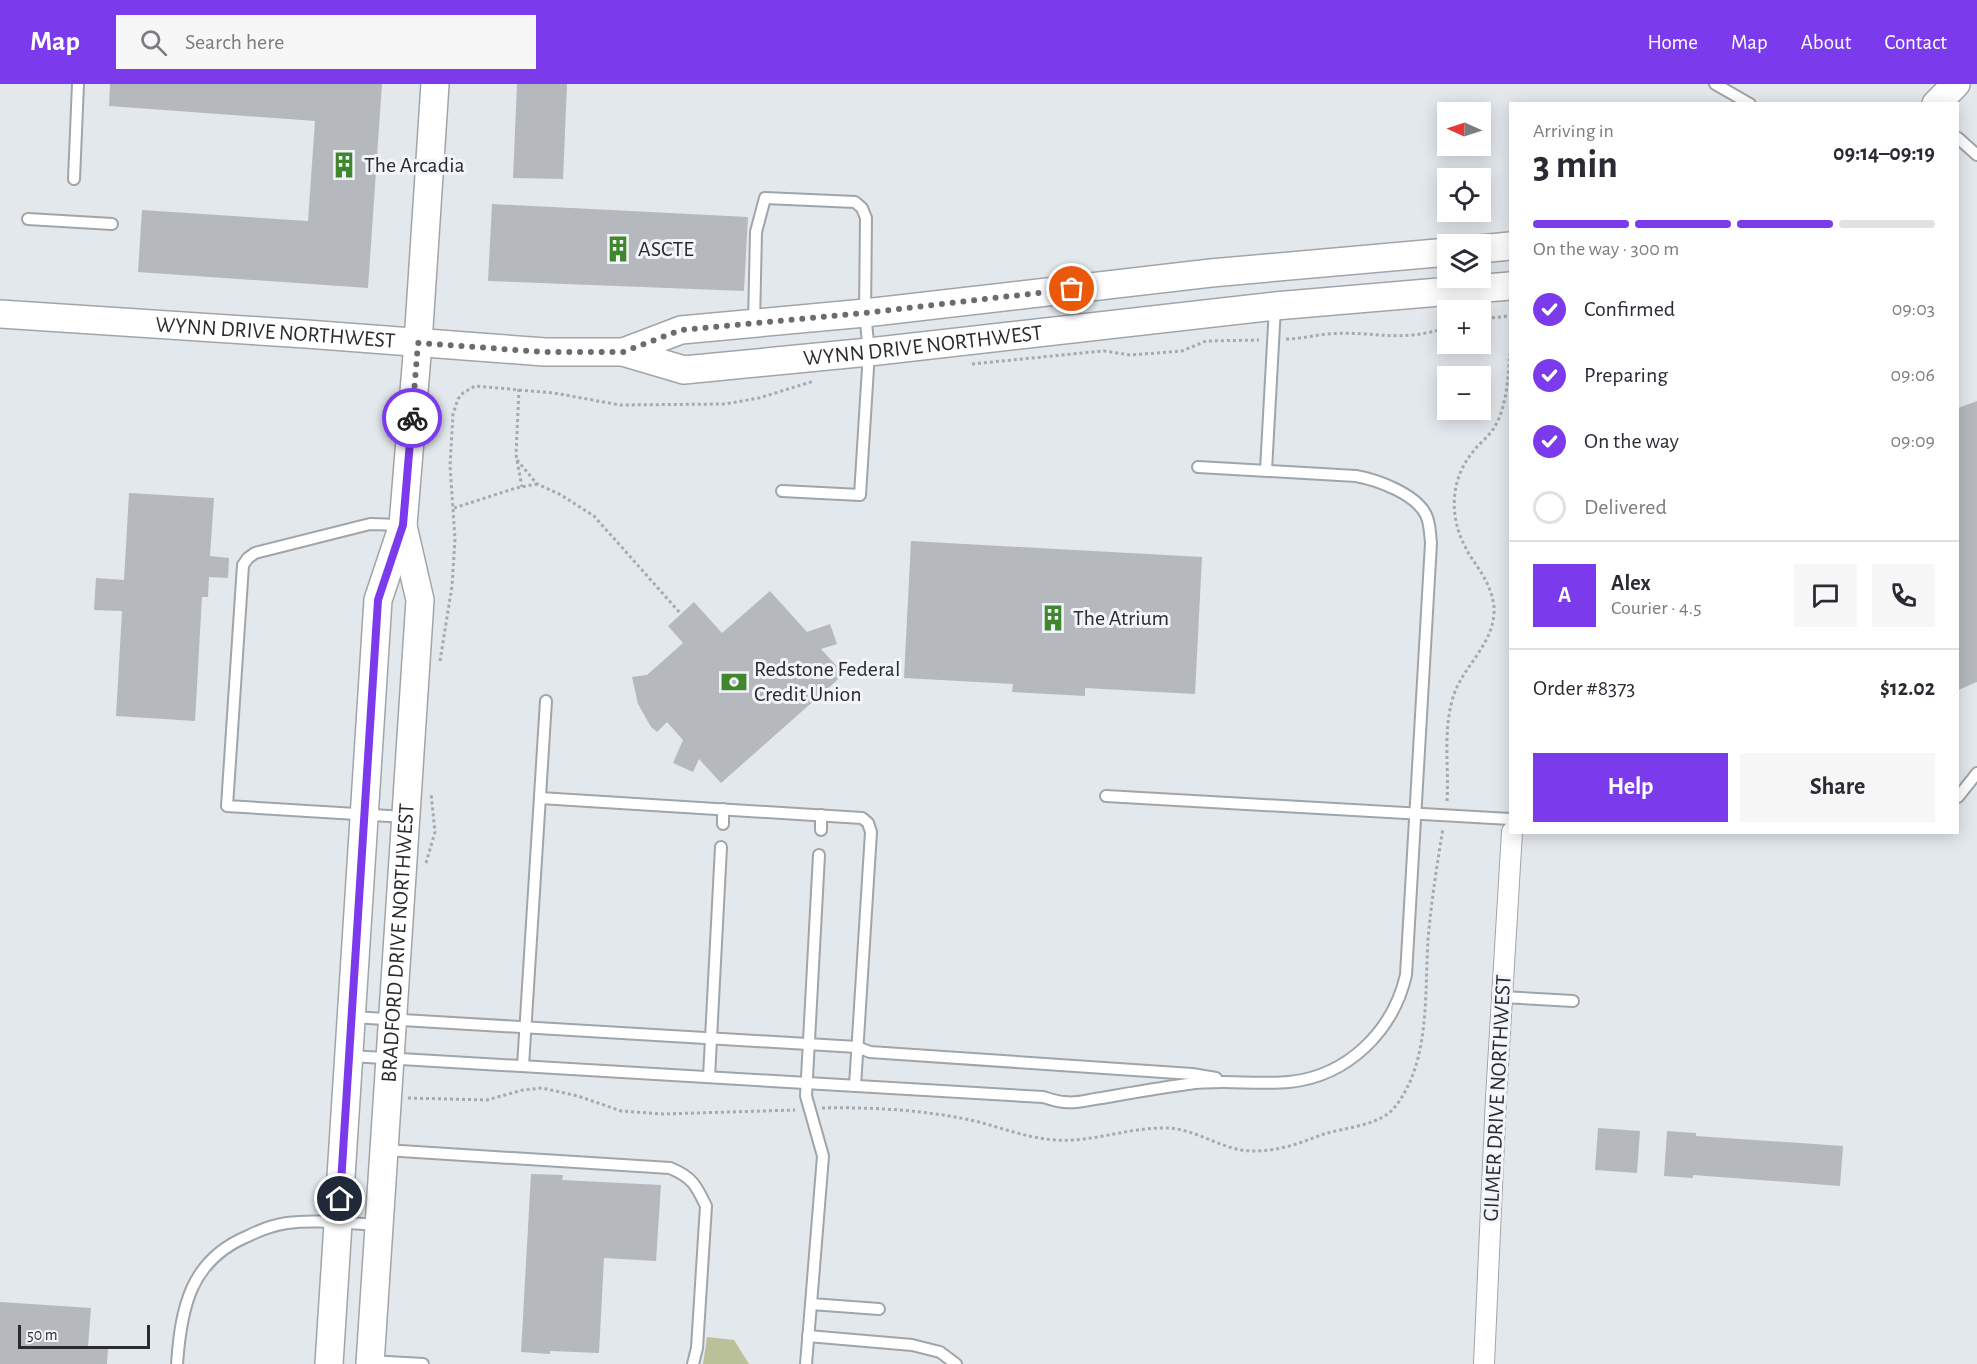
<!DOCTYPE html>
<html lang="en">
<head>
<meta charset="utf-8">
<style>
	:root { --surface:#fff; --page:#f7f7f7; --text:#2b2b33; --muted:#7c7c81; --line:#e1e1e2; --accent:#7c3aed }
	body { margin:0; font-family:"Alegreya Sans",sans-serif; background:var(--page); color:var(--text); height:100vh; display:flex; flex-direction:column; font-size:22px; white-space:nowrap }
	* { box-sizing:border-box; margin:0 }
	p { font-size:20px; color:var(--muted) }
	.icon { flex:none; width:33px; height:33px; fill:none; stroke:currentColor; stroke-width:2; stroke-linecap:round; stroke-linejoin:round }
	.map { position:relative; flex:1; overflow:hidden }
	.drawer { position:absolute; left:1509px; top:18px; width:450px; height:732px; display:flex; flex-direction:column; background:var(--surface); border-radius:0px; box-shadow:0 3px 15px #0003 }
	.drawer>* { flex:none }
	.needle { width:39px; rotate:273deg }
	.fabs { position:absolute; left:1437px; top:18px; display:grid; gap:12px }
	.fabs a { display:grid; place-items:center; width:54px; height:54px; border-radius:0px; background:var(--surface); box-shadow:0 3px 15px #0003; font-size:30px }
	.scale { position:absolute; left:18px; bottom:15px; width:132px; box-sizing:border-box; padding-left:6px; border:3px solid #292b2d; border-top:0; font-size:16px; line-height:21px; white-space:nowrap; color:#292b2d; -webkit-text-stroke:4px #f1f5fb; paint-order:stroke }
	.pin { position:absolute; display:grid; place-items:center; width:51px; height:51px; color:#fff; margin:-26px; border:3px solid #fff; border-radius:50%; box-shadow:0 2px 6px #0007 }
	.courier { position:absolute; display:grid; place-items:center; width:60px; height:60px; margin:-30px; border:4px solid #7c3aed; border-radius:50%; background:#fff; color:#222; box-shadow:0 2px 8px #0007 }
	.summary em { font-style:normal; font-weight:600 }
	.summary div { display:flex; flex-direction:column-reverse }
	.summary { display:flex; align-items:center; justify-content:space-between; height:102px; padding:0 24px }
	h1 { font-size:39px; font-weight:600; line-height:45px }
	.bar { display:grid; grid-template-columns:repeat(4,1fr); gap:9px 6px; align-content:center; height:72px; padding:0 24px }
	.bar i { height:8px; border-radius:4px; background:var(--line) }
	.bar .current { background:var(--accent) }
	.bar p { grid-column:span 4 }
	.line { display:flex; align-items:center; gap:15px; padding:0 24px; border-top:2px solid var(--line) }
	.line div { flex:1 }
	.round { display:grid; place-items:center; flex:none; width:63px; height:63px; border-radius:0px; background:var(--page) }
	ol { padding:0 24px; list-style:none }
	li { display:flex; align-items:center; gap:18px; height:66px }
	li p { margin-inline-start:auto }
	li .icon { padding:6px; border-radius:50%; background:var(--accent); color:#fff; stroke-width:4 }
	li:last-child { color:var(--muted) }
	li i { width:33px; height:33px; border:3px solid var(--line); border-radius:50% }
	.primary-button { display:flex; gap:12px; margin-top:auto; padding:12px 24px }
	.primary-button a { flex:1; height:69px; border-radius:0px; background:var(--accent); color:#fff; font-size:24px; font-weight:600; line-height:69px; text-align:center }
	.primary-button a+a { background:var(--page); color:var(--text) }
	header { display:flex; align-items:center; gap:36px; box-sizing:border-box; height:84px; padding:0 30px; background:var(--accent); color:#fff }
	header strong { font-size:28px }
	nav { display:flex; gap:33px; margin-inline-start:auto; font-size:21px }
	.search { width:420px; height:54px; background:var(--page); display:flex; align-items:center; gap:15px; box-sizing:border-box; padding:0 21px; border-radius:0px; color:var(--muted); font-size:22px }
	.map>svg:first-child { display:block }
	.green { fill:#bac199 }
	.building { fill:#b5b9be }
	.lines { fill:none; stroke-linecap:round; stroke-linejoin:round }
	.lane-casing { stroke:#a0a5aa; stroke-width:14 }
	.street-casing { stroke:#a0a5aa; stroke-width:22 }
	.secondary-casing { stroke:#a0a5aa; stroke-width:30 }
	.path { stroke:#a6aaae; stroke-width:3; stroke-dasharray:3 3; stroke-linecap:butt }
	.lane { stroke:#fff; stroke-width:10 }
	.street { stroke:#fff; stroke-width:20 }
	.secondary { stroke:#fff; stroke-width:27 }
	.done { stroke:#6a6d70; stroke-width:6; stroke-dasharray:0 10.8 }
	.route { stroke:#7c3aed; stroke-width:8 }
	.labels { text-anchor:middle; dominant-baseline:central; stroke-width:6; stroke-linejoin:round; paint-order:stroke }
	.poi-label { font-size:22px; fill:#292b2d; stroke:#f1f5fb; text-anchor:start }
	.street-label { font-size:22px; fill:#292b2d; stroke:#f1f5fb }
</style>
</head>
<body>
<header>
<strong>Map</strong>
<div class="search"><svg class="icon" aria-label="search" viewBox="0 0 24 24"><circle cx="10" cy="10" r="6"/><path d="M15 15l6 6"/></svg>Search here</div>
<nav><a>Home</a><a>Map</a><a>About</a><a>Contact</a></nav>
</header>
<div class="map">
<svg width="1977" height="1280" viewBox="0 0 1977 1280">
	<rect width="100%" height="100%" fill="#e3e8ed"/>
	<polygon class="green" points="707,1253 734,1256 749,1280 703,1280"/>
	<g class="building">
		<polygon points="110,0 382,0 368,204 138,188 142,126 308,137 315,37 109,22"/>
		<polygon points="517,0 567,0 563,95 513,94"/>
		<polygon points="492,120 748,133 744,207 488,197"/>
		<polygon points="1977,317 1977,598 1958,606 1958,324"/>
		<polygon points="129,409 214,414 210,472 229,474 228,494 209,493 208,513 202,513 195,637 116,632 122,527 94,526 96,494 124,496"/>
		<polygon points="911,457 1202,473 1195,610 1085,604 1085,612 1012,608 1013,600 904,594"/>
		<polygon points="770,507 807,548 830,540 837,560 821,565 844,590 721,699 699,675 693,688 673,679 683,656 667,638 657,648 651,643 638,620 632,593 647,591 683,559 668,542 694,518 722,549"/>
		<polygon points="1598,1044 1640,1047 1637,1089 1595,1086"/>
		<polygon points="1667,1047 1696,1049 1696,1052 1843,1062 1840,1102 1693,1091 1693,1094 1664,1092"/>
		<polygon points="531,1090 563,1091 562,1096 661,1101 656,1177 604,1174 599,1269 550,1267 550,1270 521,1268"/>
		<polygon points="0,1218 91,1224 88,1263 108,1264 107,1280 0,1280"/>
	</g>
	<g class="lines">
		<g class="lane-casing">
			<g id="lane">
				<polyline points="1715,0 1750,20"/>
				<polyline points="1958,54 1977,71"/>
				<polyline points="74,95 78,0"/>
				<polyline points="28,135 112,140"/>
				<polyline points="754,239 756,148 765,114 855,118 862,124 866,134 865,229 869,268 860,411 782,407"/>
				<polyline points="1266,386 1275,223"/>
				<polyline points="402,441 370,440 255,469 248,474 243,481 227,722 405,733"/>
				<polyline points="1106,712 1510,735"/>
				<polyline points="1958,713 1977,689"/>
				<polyline points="540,714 862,734 868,739 871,748 855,1002"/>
				<polyline points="723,740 723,725"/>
				<polyline points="821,746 821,731"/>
				<polyline points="819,771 806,1012 823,1072 811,1220 879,1225"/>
				<polyline points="1502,913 1573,917"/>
				<polyline points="352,933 857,963 870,968 1192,990 1216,994"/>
				<path d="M350,972L1043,1013C1050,1015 1058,1018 1065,1018C1077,1020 1090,1015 1102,1014C1130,1009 1159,1004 1188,1000C1222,995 1255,1001 1289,998C1348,992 1393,947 1406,891L1431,459C1430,450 1430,439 1426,431C1416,410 1378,396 1356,392L1198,383"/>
				<polyline points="523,982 546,617"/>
				<polyline points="709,993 721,763"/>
				<path d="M385,1066L670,1084C692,1093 696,1101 706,1122L697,1264L693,1280"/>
				<polyline points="808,1252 912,1261 940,1268 956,1280"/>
				<polyline points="370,1277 423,1280"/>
				<path d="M177,1280C181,1224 190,1176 248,1152C260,1146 274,1141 287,1139C317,1135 349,1140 379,1141"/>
				<polyline points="806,1280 811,1220"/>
			</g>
		</g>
		<g class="street-casing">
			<polyline id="street" points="1484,1280 1496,1014 1512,748"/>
		</g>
		<g class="secondary-casing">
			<g id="secondary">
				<polyline points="1936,20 1956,0"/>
				<polyline points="1480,165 1510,162"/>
				<path id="s1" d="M0,230L306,250L545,268H623L684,286L869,268L1275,222L1510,202"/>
				<polyline points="623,268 681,246 865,229 1211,189 1448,168"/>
				<polyline points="329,1280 378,516 403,441 418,259 435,0"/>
				<path id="s2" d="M370,1280L420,516L403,442"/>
			</g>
		</g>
		<g class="path">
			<polyline points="1480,235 1510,232"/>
			<path d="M1286,255C1301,255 1314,251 1328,250C1372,246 1401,260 1448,243"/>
			<polyline points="972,280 1092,268 1104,267 1130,271 1182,267 1206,257 1259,256"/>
			<polyline points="519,305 516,371 522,403"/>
			<polyline points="517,376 537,400 561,411 594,432 681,530"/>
			<polyline points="454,424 516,404 537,400"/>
			<polyline points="440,577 452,502 455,455 450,382 453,330 458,315 463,309 475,302 554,309 620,321 725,320 759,314 814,297"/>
			<path d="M1447,717C1449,683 1443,651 1452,617C1460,583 1496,561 1494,523C1492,502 1480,487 1469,470C1458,451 1452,431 1455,409C1457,392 1464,378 1476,364C1481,358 1489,352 1494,344C1507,323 1508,293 1510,269"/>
			<polyline points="426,779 435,748 431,709"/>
			<polyline points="408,1014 487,1016 523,1006 542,1004 578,1012 621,1027 663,1030 795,1026"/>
			<path d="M822,1024C874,1023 925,1026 975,1037C999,1043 1022,1052 1046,1055C1086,1061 1123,1044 1163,1044C1191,1043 1214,1061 1241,1066C1254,1068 1268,1067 1281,1064C1296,1061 1310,1055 1324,1050C1344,1044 1372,1042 1389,1029C1396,1023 1403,1012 1407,1004C1429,961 1425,903 1428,856C1431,819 1437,781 1443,744"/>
		</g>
		<use href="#lane" class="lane"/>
		<use href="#street" class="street"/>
		<use href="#secondary" class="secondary"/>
	</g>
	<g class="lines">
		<polyline class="done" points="412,334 418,259 545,268 623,268 681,246 865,229 1072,205"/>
		<polyline class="route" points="340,1115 378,516 403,441 412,334"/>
	</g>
	<defs>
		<g id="building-bare" transform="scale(2.07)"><path d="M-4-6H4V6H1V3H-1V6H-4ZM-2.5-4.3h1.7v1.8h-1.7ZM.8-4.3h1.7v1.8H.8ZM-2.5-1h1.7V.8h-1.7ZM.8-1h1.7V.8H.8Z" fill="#40862c" stroke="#f1f5fb" stroke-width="2.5" paint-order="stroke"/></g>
		<g id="bank-bare" transform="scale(2.07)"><path d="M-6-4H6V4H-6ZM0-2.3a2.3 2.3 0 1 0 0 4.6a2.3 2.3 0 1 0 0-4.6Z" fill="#40862c" stroke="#f1f5fb" stroke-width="2.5" paint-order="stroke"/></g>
	</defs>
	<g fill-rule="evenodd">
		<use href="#building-bare" x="344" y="81"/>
		<use href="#building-bare" x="618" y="165"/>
		<use href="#building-bare" x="1053" y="534"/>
		<use href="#bank-bare" x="734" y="598"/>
	</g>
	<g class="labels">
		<g class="poi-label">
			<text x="364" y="81">The Arcadia</text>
			<text x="638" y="165">ASCTE</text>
			<text x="1073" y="534">The Atrium</text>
			<text x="754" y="585">Redstone Federal<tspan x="754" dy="25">Credit Union</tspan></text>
		</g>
		<g class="street-label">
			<text stroke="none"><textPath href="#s1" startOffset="276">WYNN DRIVE NORTHWEST</textPath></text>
			<text stroke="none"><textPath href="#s1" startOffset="928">WYNN DRIVE NORTHWEST</textPath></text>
			<text stroke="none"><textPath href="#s2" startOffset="422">BRADFORD DRIVE NORTHWEST</textPath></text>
			<text transform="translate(1497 1014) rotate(-87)">GILMER DRIVE NORTHWEST</text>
		</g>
	</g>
</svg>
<div class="fabs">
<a><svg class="needle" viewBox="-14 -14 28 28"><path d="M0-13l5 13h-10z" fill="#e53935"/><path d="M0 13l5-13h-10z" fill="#7c7c81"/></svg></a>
<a><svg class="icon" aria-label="locate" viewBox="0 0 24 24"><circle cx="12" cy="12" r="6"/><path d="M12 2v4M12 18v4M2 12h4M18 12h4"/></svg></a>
<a><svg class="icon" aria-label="layers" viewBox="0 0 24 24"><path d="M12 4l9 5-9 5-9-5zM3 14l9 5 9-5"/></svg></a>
<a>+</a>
<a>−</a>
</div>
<div class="scale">50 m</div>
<div class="pin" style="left:1072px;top:205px;background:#ea580c"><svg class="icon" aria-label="bag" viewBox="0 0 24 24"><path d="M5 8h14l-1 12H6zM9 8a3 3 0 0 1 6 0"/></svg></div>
<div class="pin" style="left:340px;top:1115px;background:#1f2937"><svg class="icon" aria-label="home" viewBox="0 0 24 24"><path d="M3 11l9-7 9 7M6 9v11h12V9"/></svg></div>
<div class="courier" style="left:412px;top:334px"><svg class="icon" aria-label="bike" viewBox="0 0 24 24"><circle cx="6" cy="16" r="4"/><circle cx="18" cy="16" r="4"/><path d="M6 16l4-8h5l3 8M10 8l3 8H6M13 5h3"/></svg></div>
<section class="drawer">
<div class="summary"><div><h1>3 min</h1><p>Arriving in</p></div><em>09:14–09:19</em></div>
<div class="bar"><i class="current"></i><i class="current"></i><i class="current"></i><i></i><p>On the way · 300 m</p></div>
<ol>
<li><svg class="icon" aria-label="check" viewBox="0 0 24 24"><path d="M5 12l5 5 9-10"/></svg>Confirmed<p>09:03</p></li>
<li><svg class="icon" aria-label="check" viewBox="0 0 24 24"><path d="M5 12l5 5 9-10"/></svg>Preparing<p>09:06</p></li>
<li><svg class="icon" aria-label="check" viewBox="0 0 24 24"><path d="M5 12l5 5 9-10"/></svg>On the way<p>09:09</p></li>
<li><i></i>Delivered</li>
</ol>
<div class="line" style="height:108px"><b class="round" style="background:var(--accent);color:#fff">A</b><div><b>Alex</b><p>Courier · 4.5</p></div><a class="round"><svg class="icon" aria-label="chat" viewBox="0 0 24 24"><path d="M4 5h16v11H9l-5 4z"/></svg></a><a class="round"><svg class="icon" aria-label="phone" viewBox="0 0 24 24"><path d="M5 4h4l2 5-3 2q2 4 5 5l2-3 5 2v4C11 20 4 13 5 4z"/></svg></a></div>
<div class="line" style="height:78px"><div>Order #8373</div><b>$12.02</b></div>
<div class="primary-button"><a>Help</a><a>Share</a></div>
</section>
</div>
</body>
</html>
